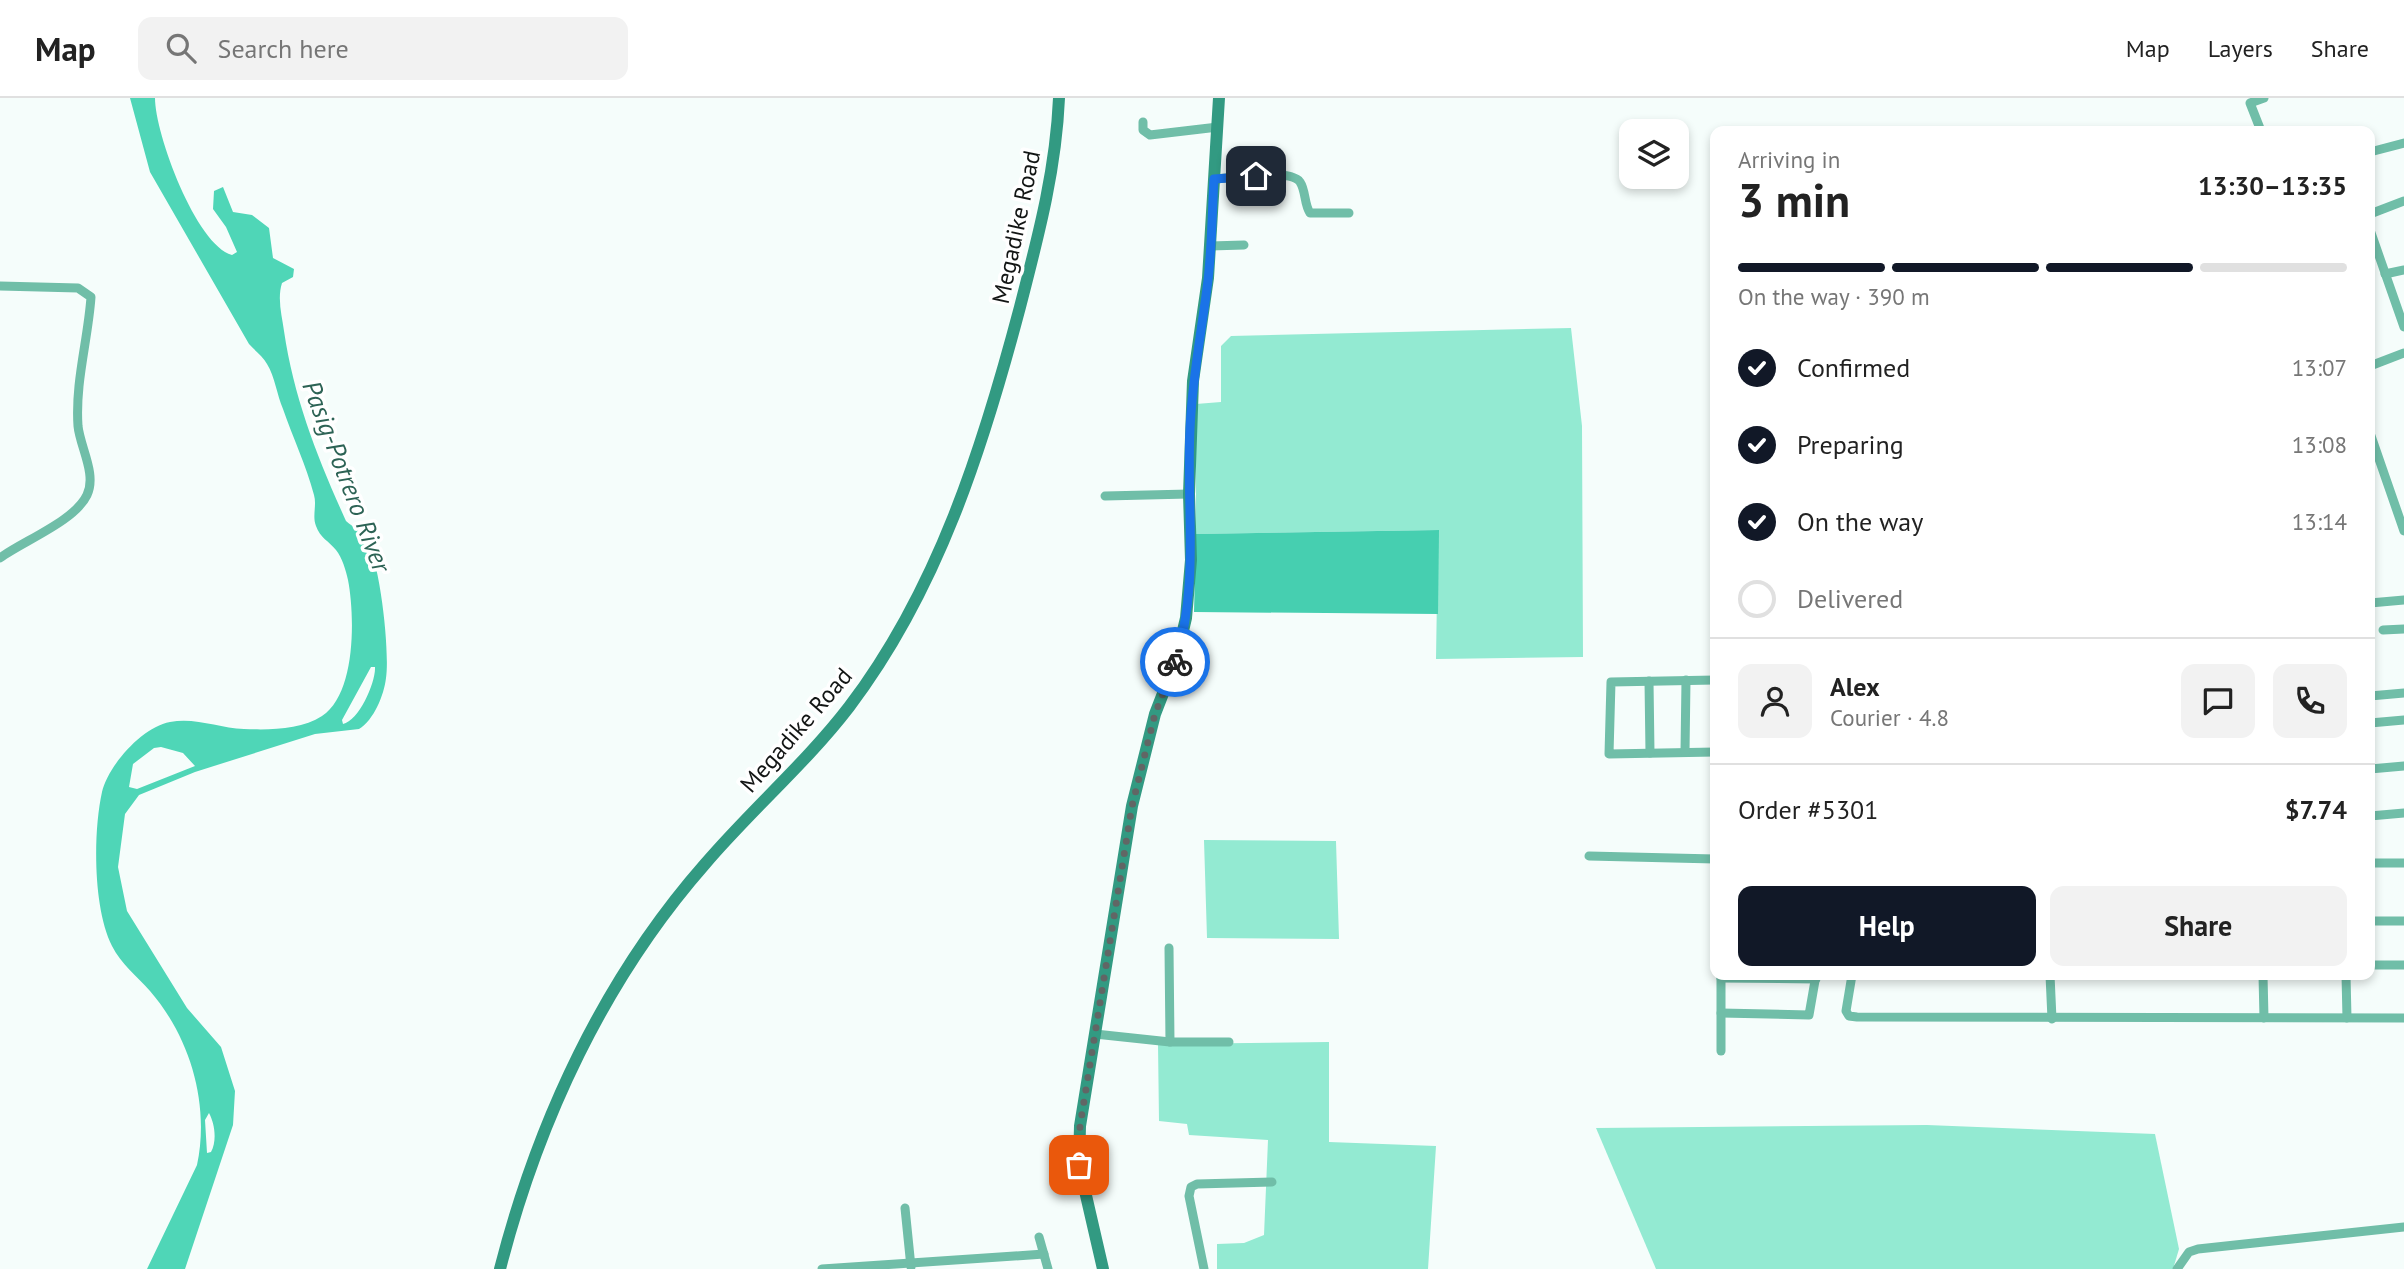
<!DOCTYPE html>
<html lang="en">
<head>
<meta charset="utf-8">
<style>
	:root { --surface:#fff; --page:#f2f2f2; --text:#222; --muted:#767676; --line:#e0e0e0; --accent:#111827 }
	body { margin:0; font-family:"PT Sans",sans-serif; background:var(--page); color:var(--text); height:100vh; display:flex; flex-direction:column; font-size:26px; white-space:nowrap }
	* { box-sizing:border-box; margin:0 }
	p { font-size:23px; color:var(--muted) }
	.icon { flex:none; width:38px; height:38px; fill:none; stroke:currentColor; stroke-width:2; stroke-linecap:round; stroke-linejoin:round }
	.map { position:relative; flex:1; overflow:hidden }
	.panel { position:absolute; left:1710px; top:28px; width:665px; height:854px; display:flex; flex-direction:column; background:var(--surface); border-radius:14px; box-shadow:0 4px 10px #0003 }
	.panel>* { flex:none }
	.fabs { position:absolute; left:1619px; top:21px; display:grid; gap:14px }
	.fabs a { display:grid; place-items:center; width:70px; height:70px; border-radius:14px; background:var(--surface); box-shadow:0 4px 10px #0003; font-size:35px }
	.pin { position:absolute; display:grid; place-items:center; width:60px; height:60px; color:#fff; margin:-30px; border-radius:14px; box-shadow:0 4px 10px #0006 }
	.courier { position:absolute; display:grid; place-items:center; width:70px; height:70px; margin:-35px; border:5px solid #1a73e8; border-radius:50%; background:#fff; color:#222; box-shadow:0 2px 9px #0007 }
	.overview em { font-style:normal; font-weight:700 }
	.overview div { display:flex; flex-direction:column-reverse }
	.overview { display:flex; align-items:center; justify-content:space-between; height:119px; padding:0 28px }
	h1 { font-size:46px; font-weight:700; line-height:52px }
	.bar { display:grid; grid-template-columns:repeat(4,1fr); gap:10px 7px; align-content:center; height:84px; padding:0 28px }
	.bar i { height:9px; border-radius:5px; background:var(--line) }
	.bar .current { background:var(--accent) }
	.bar p { grid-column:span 4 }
	.line { display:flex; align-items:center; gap:18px; padding:0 28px; border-top:2px solid var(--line) }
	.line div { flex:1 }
	.round { display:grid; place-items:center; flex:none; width:74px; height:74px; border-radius:14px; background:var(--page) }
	ol { padding:0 28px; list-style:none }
	li { display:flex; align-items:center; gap:21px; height:77px }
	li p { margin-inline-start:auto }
	li .icon { padding:7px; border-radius:50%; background:var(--accent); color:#fff; stroke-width:4 }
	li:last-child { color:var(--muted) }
	li i { width:38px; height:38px; border:4px solid var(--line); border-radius:50% }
	.primary-button { display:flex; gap:14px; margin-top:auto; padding:14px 28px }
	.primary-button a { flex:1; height:80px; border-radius:14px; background:var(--accent); color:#fff; font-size:28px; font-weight:700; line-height:80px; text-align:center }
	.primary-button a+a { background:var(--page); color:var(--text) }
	header { display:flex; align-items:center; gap:42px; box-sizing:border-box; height:98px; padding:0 35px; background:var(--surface); border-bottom:2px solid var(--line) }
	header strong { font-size:33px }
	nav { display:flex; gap:38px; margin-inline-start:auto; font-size:24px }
	.search { width:490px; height:63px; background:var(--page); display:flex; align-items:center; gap:18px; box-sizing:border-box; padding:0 24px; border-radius:14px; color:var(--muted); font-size:26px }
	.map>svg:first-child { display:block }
	.green { fill:#93ead2 }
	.forest { fill:#46cfb0 }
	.water { fill:#4fd6b7; fill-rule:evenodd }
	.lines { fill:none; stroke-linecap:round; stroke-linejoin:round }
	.street { stroke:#70bea8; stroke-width:9 }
	.secondary { stroke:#329a82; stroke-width:12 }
	.done { stroke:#616665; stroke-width:7; stroke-dasharray:0 12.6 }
	.route { stroke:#1a73e8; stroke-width:9 }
	.labels { text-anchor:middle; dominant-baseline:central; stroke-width:7; stroke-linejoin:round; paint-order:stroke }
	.street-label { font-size:24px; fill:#121514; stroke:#fff }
	.water-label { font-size:26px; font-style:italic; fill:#2d6355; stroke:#fff }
</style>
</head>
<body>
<header>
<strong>Map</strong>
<div class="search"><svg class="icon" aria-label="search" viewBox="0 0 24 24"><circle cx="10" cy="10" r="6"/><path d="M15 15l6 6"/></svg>Search here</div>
<nav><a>Map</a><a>Layers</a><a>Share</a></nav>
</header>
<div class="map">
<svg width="2404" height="1171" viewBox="0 0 2404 1171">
	<rect width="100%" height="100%" fill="#f5fdfb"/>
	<g class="green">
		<polygon points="1571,230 1582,328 1583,559 1436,561 1438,432 1196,436 1196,306 1221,304 1221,248 1231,238"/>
		<polygon points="1204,742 1336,743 1339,841 1207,840"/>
		<polygon points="1329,944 1329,1044 1436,1048 1428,1171 1217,1171 1217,1146 1244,1145 1264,1137 1268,1042 1189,1037 1187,1026 1159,1023 1158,946"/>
		<polygon points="1927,1027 2155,1036 2179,1151 2173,1171 1656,1171 1596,1030"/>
	</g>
	<polygon class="forest" points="1439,432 1438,516 1194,514 1196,436"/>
	<path class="water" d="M130,0H155C155,36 196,147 232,157L237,154L226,129L213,111L214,93L223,89L233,114L252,117L269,130L273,160L294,171L293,179L282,185C277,201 282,218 284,233C294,301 318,361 346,423C353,429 361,433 366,441C380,462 390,554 386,580C384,597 374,622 359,631L315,636L195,674L139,697L125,716L118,769L127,813L187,910L221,949L235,993L233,1027L185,1171H147L197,1067C210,1006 190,939 150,893C137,878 121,866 112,848C93,810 93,735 102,694C108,668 142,629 170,624C195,619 219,630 244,631C269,632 301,632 322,618C356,596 355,518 348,482C346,473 342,459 336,452C329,443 320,440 316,428C312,418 317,407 314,397C306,367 293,340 283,311C277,297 275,279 267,266C263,258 255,253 249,246L150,74ZM371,569H375C376,584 359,623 343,626L342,622ZM161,649L183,655L195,668L137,691L129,689L133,666L154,650ZM209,1015C215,1026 217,1043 211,1054L207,1055L205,1022Z"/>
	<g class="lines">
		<g class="street">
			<polyline points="1143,24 1143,32 1150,37 1218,29"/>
			<polyline points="2261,33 2250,5 2264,0"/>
			<polyline points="2370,54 2404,45"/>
			<path d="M1214,81C1231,80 1290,70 1300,84C1306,93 1304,106 1310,115H1349"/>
			<polyline points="2370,116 2404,103"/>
			<polyline points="2370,132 2404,229"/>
			<polyline points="1210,148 1244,147"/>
			<polyline points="2385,176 2404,172"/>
			<path d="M0,188L78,190L91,199C88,242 75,284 78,328C80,349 97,376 87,397C75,423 23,443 0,460"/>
			<polyline points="2370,268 2404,255"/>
			<polyline points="2370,335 2404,433"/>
			<polyline points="1105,398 1189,396"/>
			<polyline points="2370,505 2404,502"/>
			<polyline points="2383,532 2404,531"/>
			<polyline points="1715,582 1611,584 1609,656 1715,654"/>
			<polyline points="1649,583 1650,655"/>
			<polyline points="2370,598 2404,595"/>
			<polyline points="2370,625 2404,622"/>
			<polyline points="1685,654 1686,582"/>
			<polyline points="2370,671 2404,668"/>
			<polyline points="2370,718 2404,715"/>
			<polyline points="1589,758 1715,761"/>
			<polyline points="2370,765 2404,765"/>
			<polyline points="2370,823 2404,823"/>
			<polyline points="1169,850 1170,944"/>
			<polyline points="2370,867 2404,867"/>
			<polyline points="1852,877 1846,913 1849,918 1857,919 2404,920"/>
			<polyline points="2050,877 2052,921"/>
			<polyline points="2263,877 2264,920"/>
			<polyline points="2346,877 2347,920"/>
			<polyline points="1721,880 1816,881"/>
			<polyline points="1721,915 1809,917 1816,877"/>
			<polyline points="1095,936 1170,944 1229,944"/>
			<polyline points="1721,953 1721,877"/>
			<polyline points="905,1110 911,1169"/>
			<polyline points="1039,1139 1048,1171"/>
			<polyline points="822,1171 1044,1156"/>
			<polyline points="1204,1171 1189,1098 1191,1089 1197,1086 1272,1084"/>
			<polyline points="2177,1171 2189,1154 2198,1151 2404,1129"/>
		</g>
		<g class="secondary">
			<path d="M500,1171C538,1023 604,881 705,766C751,712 806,665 849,609C938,492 983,349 1020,209C1038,139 1056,72 1059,0"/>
			<polyline points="1103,1171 1079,1067 1080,1028 1132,708 1155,616 1176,562 1186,520 1191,462 1189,396 1193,283 1208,180 1219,0"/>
		</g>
	</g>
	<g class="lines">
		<polyline class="done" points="1079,1067 1080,1028 1132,708 1155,616 1175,564"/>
		<path class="route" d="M1175,564C1200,488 1186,409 1190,331C1192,281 1202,232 1208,182C1212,149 1212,115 1214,81L1256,78"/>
	</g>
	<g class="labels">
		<g class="street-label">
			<text transform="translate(1016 129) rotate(-78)">Megadike Road</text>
			<text transform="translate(796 632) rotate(-49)">Megadike Road</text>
		</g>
		<g class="water-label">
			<text transform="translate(347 378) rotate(69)">Pasig-Potrero River</text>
		</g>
	</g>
</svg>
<div class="fabs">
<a><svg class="icon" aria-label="layers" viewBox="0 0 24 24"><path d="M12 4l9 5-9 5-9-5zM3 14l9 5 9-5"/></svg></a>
</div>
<div class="pin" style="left:1079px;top:1067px;background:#ea580c"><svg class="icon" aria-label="bag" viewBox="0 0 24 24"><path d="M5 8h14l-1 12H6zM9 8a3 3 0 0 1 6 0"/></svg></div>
<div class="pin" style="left:1256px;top:78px;background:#1f2937"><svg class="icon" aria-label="home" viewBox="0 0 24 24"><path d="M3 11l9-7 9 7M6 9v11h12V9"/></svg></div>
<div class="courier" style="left:1175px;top:564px"><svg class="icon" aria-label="bike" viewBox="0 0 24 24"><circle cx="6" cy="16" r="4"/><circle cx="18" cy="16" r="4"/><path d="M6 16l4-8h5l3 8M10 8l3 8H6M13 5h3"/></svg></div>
<section class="panel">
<div class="overview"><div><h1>3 min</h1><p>Arriving in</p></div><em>13:30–13:35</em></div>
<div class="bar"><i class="current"></i><i class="current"></i><i class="current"></i><i></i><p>On the way · 390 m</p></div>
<ol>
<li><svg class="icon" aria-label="check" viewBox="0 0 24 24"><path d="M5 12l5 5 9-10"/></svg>Confirmed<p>13:07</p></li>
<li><svg class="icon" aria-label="check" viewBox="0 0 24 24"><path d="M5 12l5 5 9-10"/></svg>Preparing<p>13:08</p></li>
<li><svg class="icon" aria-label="check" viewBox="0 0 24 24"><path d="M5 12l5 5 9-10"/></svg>On the way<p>13:14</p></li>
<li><i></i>Delivered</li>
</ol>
<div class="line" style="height:126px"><a class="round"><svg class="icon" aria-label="person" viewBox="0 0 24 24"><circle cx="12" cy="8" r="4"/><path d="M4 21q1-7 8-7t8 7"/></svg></a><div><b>Alex</b><p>Courier · 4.8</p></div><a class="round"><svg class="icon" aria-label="chat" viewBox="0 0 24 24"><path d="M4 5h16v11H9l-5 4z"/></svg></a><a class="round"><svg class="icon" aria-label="phone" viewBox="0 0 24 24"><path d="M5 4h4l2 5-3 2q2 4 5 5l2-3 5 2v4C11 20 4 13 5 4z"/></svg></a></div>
<div class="line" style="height:91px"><div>Order #5301</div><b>$7.74</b></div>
<div class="primary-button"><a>Help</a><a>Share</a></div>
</section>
</div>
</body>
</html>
